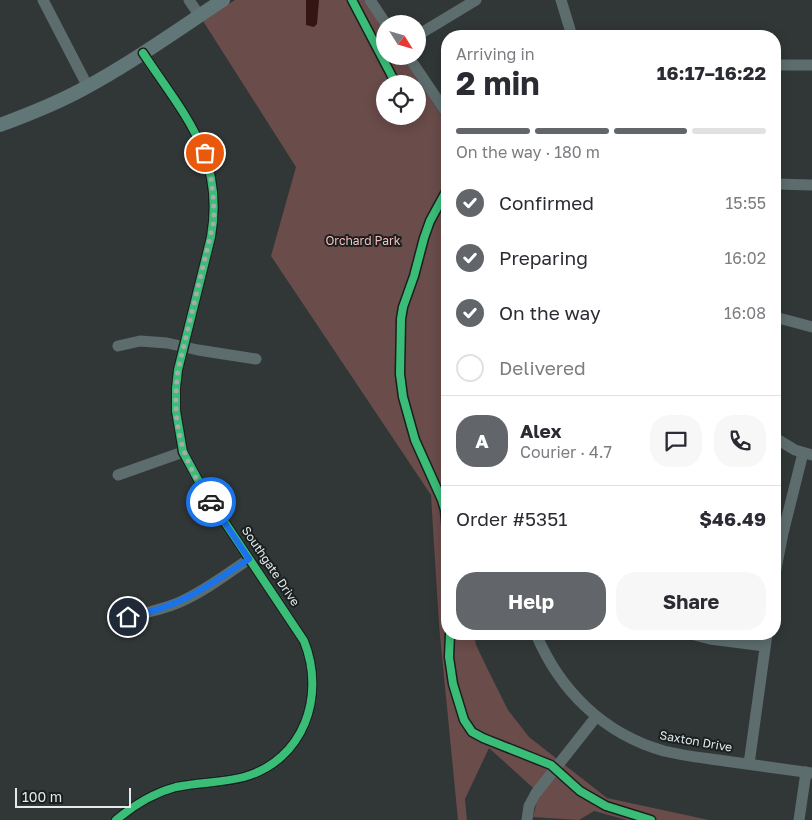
<!DOCTYPE html>
<html lang="en">
<head>
<meta charset="utf-8">
<style>
	:root { --surface:#fff; --page:#f7f7f7; --text:#2b2b33; --muted:#7c7c81; --line:#e1e1e2; --accent:#626569 }
	body { margin:0; font-family:"Golos Text",sans-serif; background:var(--page); color:var(--text); height:100vh; display:flex; flex-direction:column; font-size:19px; white-space:nowrap }
	* { box-sizing:border-box; margin:0 }
	p { font-size:16px; color:var(--muted) }
	.icon { flex:none; width:28px; height:28px; fill:none; stroke:currentColor; stroke-width:2; stroke-linecap:round; stroke-linejoin:round }
	.map { position:relative; flex:1; overflow:hidden }
	.panel { position:absolute; left:441px; top:30px; width:340px; height:610px; display:flex; flex-direction:column; background:var(--surface); border-radius:20px; box-shadow:0 2px 12px #0003 }
	.panel>* { flex:none }
	.needle { width:32px; rotate:127deg }
	.tools { position:absolute; left:376px; top:15px; display:grid; gap:10px }
	.tools a { display:grid; place-items:center; width:50px; height:50px; border-radius:50%; background:var(--surface); box-shadow:0 2px 12px #0003; font-size:25px }
	.scale { position:absolute; left:15px; bottom:12px; width:116px; box-sizing:border-box; padding-left:5px; border:2px solid #e3eaea; border-top:0; font-size:14px; line-height:18px; white-space:nowrap; color:#e3eaea; -webkit-text-stroke:4px #1a1f20; paint-order:stroke }
	.pin { position:absolute; display:grid; place-items:center; width:42px; height:42px; color:#fff; margin:-21px; border:2px solid #fff; border-radius:50%; box-shadow:0 1px 5px #0007 }
	.courier { position:absolute; display:grid; place-items:center; width:50px; height:50px; margin:-25px; border:4px solid #1a73e8; border-radius:50%; background:#fff; color:#222; box-shadow:0 1px 6px #0007 }
	.summary em { font-style:normal; font-weight:700 }
	.summary div { display:flex; flex-direction:column-reverse }
	.summary { display:flex; align-items:center; justify-content:space-between; height:85px; padding:0 15px }
	h1 { font-size:32px; font-weight:700; line-height:38px }
	.bar { display:grid; grid-template-columns:repeat(4,1fr); gap:8px 5px; align-content:center; height:60px; padding:0 15px }
	.bar i { height:6px; border-radius:4px; background:var(--line) }
	.bar .current { background:var(--accent) }
	.bar p { grid-column:span 4 }
	.line { display:flex; align-items:center; gap:12px; padding:0 15px; border-top:1px solid var(--line) }
	.line div { flex:1 }
	.round { display:grid; place-items:center; flex:none; width:52px; height:52px; border-radius:20px; background:var(--page) }
	ol { padding:0 15px; list-style:none }
	li { display:flex; align-items:center; gap:15px; height:55px }
	li p { margin-inline-start:auto }
	li .icon { padding:5px; border-radius:50%; background:var(--accent); color:#fff; stroke-width:4 }
	li:last-child { color:var(--muted) }
	li i { width:28px; height:28px; border:2px solid var(--line); border-radius:50% }
	.button { display:flex; gap:10px; margin-top:auto; padding:10px 15px }
	.button a { flex:1; height:58px; border-radius:20px; background:var(--accent); color:#fff; font-size:20px; font-weight:700; line-height:58px; text-align:center }
	.button a+a { background:var(--page); color:var(--text) }
	.map>svg:first-child { display:block }
	.green { fill:#6a4c4a; fill-rule:evenodd }
	.water { fill:#351414 }
	.lines { fill:none; stroke-linecap:round; stroke-linejoin:round }
	.minor { stroke:#5d6d6d; stroke-width:11 }
	.major { stroke:#617677; stroke-width:14 }
	.cycleway-casing { stroke:#1a1f20; stroke-width:11 }
	.cycleway { stroke:#3abd76; stroke-width:8 }
	.done { stroke:#a5abab; stroke-width:5; stroke-dasharray:0 9 }
	.route { stroke:#1a73e8; stroke-width:6 }
	.labels { text-anchor:middle; dominant-baseline:central; stroke-width:4; stroke-linejoin:round; paint-order:stroke }
	.park-label { font-size:12px; fill:#fabcb8; stroke:#1a1f20 }
	.street-label { font-size:12px; fill:#e3eaea; stroke:#1a1f20 }
</style>
</head>
<body>
<div class="map">
<svg width="812" height="820" viewBox="0 0 812 820">
	<rect width="100%" height="100%" fill="#313737"/>
	<path class="green" d="M235,0H364L385,31V56H402L447,124L448,634H474L476,645L489,672L508,710L529,737L607,798L709,820H627L594,811L579,820L533,817L536,805L541,795L489,748L465,799L467,820H458L439,625L431,495L271,256L296,167L203,21ZM385,84H418V116H385Z"/>
	<polygon class="water" points="306,0 319,0 317,24 314,27 306,25"/>
	<g class="lines">
		<g class="minor">
			<polyline points="43,0 88,87"/>
			<polyline points="189,0 199,15"/>
			<polyline points="370,0 386,24"/>
			<polyline points="561,0 572,36"/>
			<polyline points="418,35 476,0"/>
			<polyline points="408,56 448,115"/>
			<polyline points="775,65 812,65"/>
			<polyline points="775,184 812,185"/>
			<polyline points="775,317 812,327"/>
			<polyline points="118,346 140,341 167,343 198,350 256,359"/>
			<polyline points="775,438 795,450 812,455"/>
			<polyline points="118,475 183,452"/>
			<polyline points="775,574 783,533 803,453"/>
			<path d="M128,617C146,613 164,609 180,602C205,591 227,574 249,559"/>
			<path d="M536,634C560,691 604,734 664,751C684,756 705,758 725,761C754,765 783,769 812,773"/>
			<polyline points="691,634 710,639 765,646"/>
			<polyline points="749,764 767,634"/>
			<path d="M116,820C134,805 153,793 176,787C199,782 222,783 244,777C304,760 326,696 304,641L204,491L183,452L176,411V388L178,370L211,237C225,157 184,115 143,53"/>
			<polyline points="527,820 529,806 536,793 596,717"/>
			<polyline points="799,820 806,772"/>
		</g>
		<path class="major" d="M0,125C27,115 55,104 81,90C130,64 176,31 223,0"/>
		<g class="cycleway-casing">
			<g id="cycleway">
				<polyline points="352,0 396,84"/>
				<polyline points="448,188 430,221 424,238 414,276 403,307 401,319 400,374 403,397 415,440 442,500 445,510 448,541"/>
				<polyline points="450,634 449,657 453,684 464,720 472,732 483,738 551,765 580,791 606,806 651,820"/>
				<path d="M116,820C134,805 153,793 176,787C199,782 222,783 244,777C304,760 326,696 304,641L204,491L183,452L176,411V388L178,370L211,237C225,157 184,115 143,53"/>
			</g>
		</g>
		<use href="#cycleway" class="cycleway"/>
	</g>
	<g class="lines">
		<path class="done" d="M205,153C212,176 214,197 214,221L178,370C171,424 181,458 211,502"/>
		<path class="route" d="M128,617C180,607 207,587 249,559L211,502"/>
	</g>
	<g class="labels">
		<g class="park-label">
			<text x="363" y="240">Orchard Park</text>
		</g>
		<g class="street-label">
			<text transform="translate(271 566) rotate(56)">Southgate Drive</text>
			<text transform="translate(696 741) rotate(10)">Saxton Drive</text>
		</g>
	</g>
</svg>
<div class="tools">
<a><svg class="needle" viewBox="-14 -14 28 28"><path d="M0-13l5 13h-10z" fill="#e53935"/><path d="M0 13l5-13h-10z" fill="#7c7c81"/></svg></a>
<a><svg class="icon" aria-label="locate" viewBox="0 0 24 24"><circle cx="12" cy="12" r="6"/><path d="M12 2v4M12 18v4M2 12h4M18 12h4"/></svg></a>
</div>
<div class="scale">100 m</div>
<div class="pin" style="left:205px;top:153px;background:#ea580c"><svg class="icon" aria-label="bag" viewBox="0 0 24 24"><path d="M5 8h14l-1 12H6zM9 8a3 3 0 0 1 6 0"/></svg></div>
<div class="pin" style="left:128px;top:617px;background:#1f2937"><svg class="icon" aria-label="home" viewBox="0 0 24 24"><path d="M3 11l9-7 9 7M6 9v11h12V9"/></svg></div>
<div class="courier" style="left:211px;top:502px"><svg class="icon" aria-label="car" viewBox="0 0 24 24"><path d="M5 17H2v-5l4-1 3-4h7l3 4 3 1v5h-3M9 17h6M6 11h13"/><circle cx="7" cy="17" r="2"/><circle cx="17" cy="17" r="2"/></svg></div>
<section class="panel">
<div class="summary"><div><h1>2 min</h1><p>Arriving in</p></div><em>16:17–16:22</em></div>
<div class="bar"><i class="current"></i><i class="current"></i><i class="current"></i><i></i><p>On the way · 180 m</p></div>
<ol>
<li><svg class="icon" aria-label="check" viewBox="0 0 24 24"><path d="M5 12l5 5 9-10"/></svg>Confirmed<p>15:55</p></li>
<li><svg class="icon" aria-label="check" viewBox="0 0 24 24"><path d="M5 12l5 5 9-10"/></svg>Preparing<p>16:02</p></li>
<li><svg class="icon" aria-label="check" viewBox="0 0 24 24"><path d="M5 12l5 5 9-10"/></svg>On the way<p>16:08</p></li>
<li><i></i>Delivered</li>
</ol>
<div class="line" style="height:90px"><b class="round" style="background:var(--accent);color:#fff">A</b><div><b>Alex</b><p>Courier · 4.7</p></div><a class="round"><svg class="icon" aria-label="chat" viewBox="0 0 24 24"><path d="M4 5h16v11H9l-5 4z"/></svg></a><a class="round"><svg class="icon" aria-label="phone" viewBox="0 0 24 24"><path d="M5 4h4l2 5-3 2q2 4 5 5l2-3 5 2v4C11 20 4 13 5 4z"/></svg></a></div>
<div class="line" style="height:65px"><div>Order #5351</div><b>$46.49</b></div>
<div class="button"><a>Help</a><a>Share</a></div>
</section>
</div>
</body>
</html>
